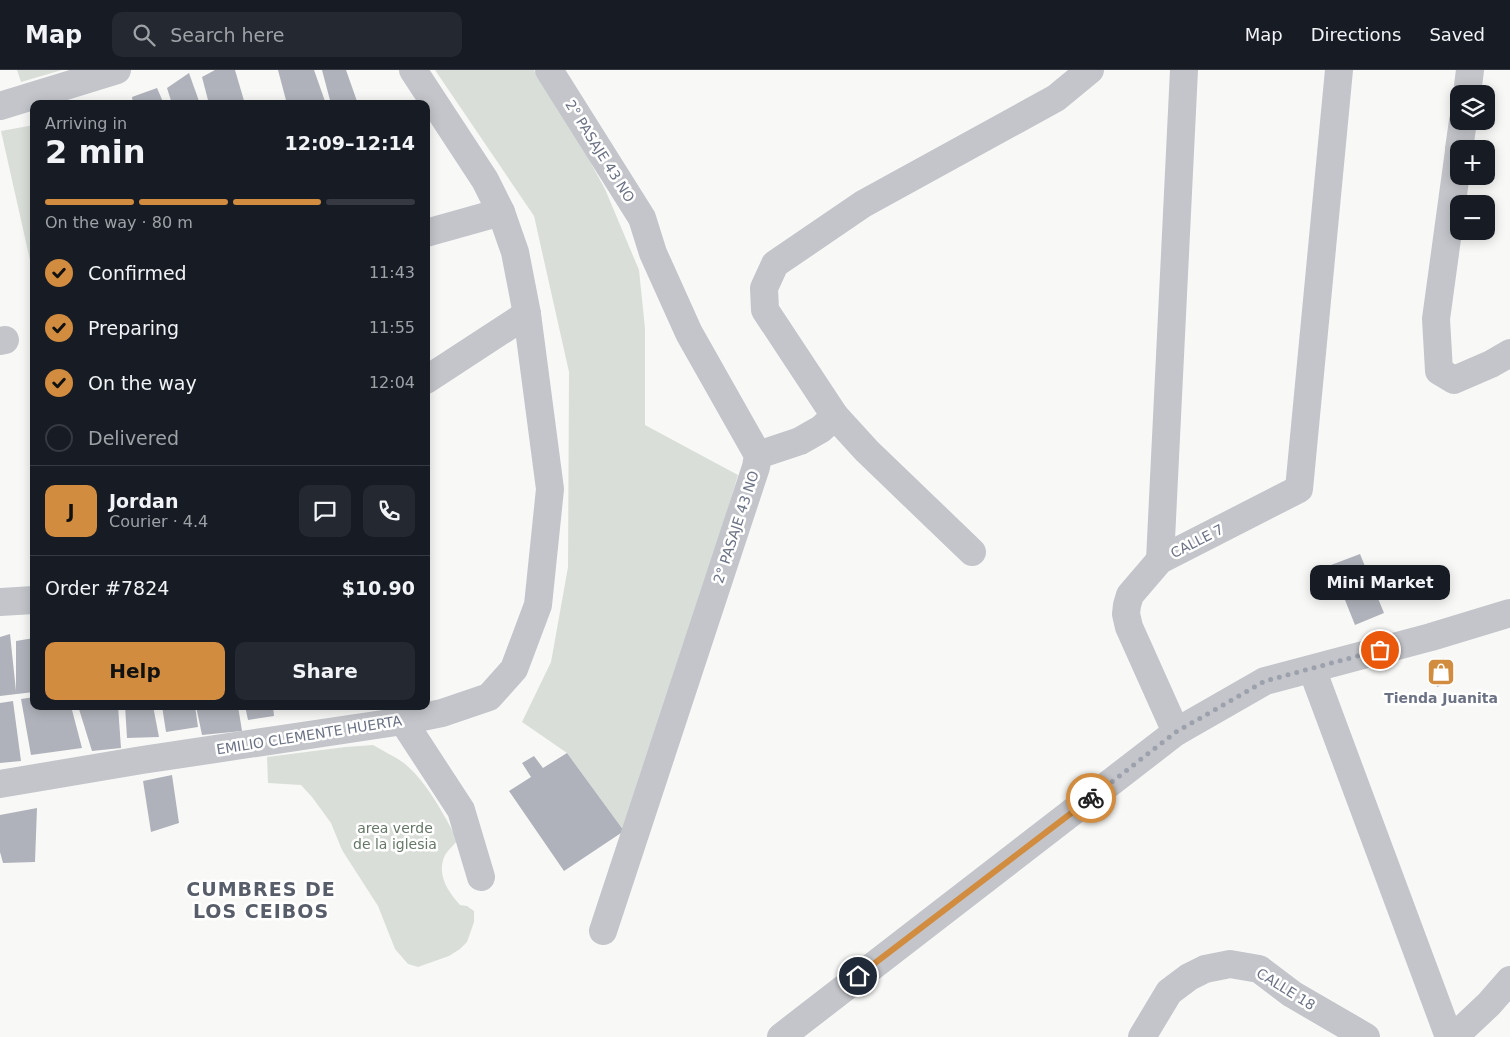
<!DOCTYPE html>
<html lang="en">
<head>
<meta charset="utf-8">
<style>
	:root { --surface:#171b24; --page:#242831; --text:#f1f3f6; --muted:#9ea1a6; --line:#363941; --accent:#d18c3f }
	body { margin:0; font-family:"DejaVu Sans",sans-serif; background:var(--page); color:var(--text); height:100vh; display:flex; flex-direction:column; font-size:19px; white-space:nowrap }
	* { box-sizing:border-box; margin:0 }
	p { font-size:16px; color:var(--muted) }
	.icon { flex:none; width:28px; height:28px; fill:none; stroke:currentColor; stroke-width:2; stroke-linecap:round; stroke-linejoin:round }
	.map { position:relative; flex:1; overflow:hidden }
	.side { position:absolute; left:30px; top:30px; width:400px; height:610px; display:flex; flex-direction:column; background:var(--surface); border-radius:10px; box-shadow:0 2px 12px #0003 }
	.side>* { flex:none }
	.tools { position:absolute; left:1450px; top:15px; display:grid; gap:10px }
	.tools a { display:grid; place-items:center; width:45px; height:45px; border-radius:10px; background:var(--surface); box-shadow:0 2px 12px #0003; font-size:25px }
	.pin { position:absolute; display:grid; place-items:center; width:42px; height:42px; color:#fff; margin:-21px; border:2px solid #fff; border-radius:50%; box-shadow:0 1px 5px #0007 }
	.courier { position:absolute; display:grid; place-items:center; width:50px; height:50px; margin:-25px; border:4px solid #d18c3f; border-radius:50%; background:#fff; color:#222; box-shadow:0 1px 6px #0007 }
	.bubble { position:absolute; height:35px; border-radius:10px; background:var(--surface); box-shadow:0 2px 12px #0003; font-size:16px; font-weight:600; line-height:35px; text-align:center }
	.head em { font-style:normal; font-weight:600 }
	.head div { display:flex; flex-direction:column-reverse }
	.head { display:flex; align-items:center; justify-content:space-between; height:85px; padding:0 15px }
	h1 { font-size:32px; font-weight:600; line-height:38px }
	.bar { display:grid; grid-template-columns:repeat(4,1fr); gap:8px 5px; align-content:center; height:60px; padding:0 15px }
	.bar i { height:6px; border-radius:4px; background:var(--line) }
	.bar .active { background:var(--accent) }
	.bar p { grid-column:span 4 }
	.line { display:flex; align-items:center; gap:12px; padding:0 15px; border-top:1px solid var(--line) }
	.line div { flex:1 }
	.round { display:grid; place-items:center; flex:none; width:52px; height:52px; border-radius:10px; background:var(--page) }
	ol { padding:0 15px; list-style:none }
	li { display:flex; align-items:center; gap:15px; height:55px }
	li p { margin-inline-start:auto }
	li .icon { padding:5px; border-radius:50%; background:var(--accent); color:#111; stroke-width:4 }
	li:last-child { color:var(--muted) }
	li i { width:28px; height:28px; border:2px solid var(--line); border-radius:50% }
	.primary-button { display:flex; gap:10px; margin-top:auto; padding:10px 15px }
	.primary-button a { flex:1; height:58px; border-radius:10px; background:var(--accent); color:#111; font-size:20px; font-weight:600; line-height:58px; text-align:center }
	.primary-button a+a { background:var(--page); color:var(--text) }
	header { display:flex; align-items:center; gap:30px; box-sizing:border-box; height:70px; padding:0 25px; background:var(--surface); border-bottom:1px solid var(--line) }
	header strong { font-size:24px }
	nav { display:flex; gap:28px; margin-inline-start:auto; font-size:18px }
	.search { width:350px; height:45px; background:var(--page); display:flex; align-items:center; gap:12px; box-sizing:border-box; padding:0 18px; border-radius:10px; color:var(--muted); font-size:19px }
	.map>svg:first-child { display:block }
	.green { fill:#d9dfd8 }
	.building { fill:#afb2ba }
	.lines { fill:none; stroke-linecap:round; stroke-linejoin:round }
	.minor { stroke:#c3c5ca; stroke-width:28 }
	.done { stroke:#9ca1ac; stroke-width:5; stroke-dasharray:0 9 }
	.route { stroke:#d18c3f; stroke-width:6 }
	.labels { text-anchor:middle; dominant-baseline:central; stroke-width:5; stroke-linejoin:round; paint-order:stroke }
	.street-label { font-size:14px; fill:#6b7284; stroke:#fff }
	.poi-label { font-size:14px; font-weight:bold; fill:#6b7284; stroke:#fff }
	.park-label { font-size:14px; fill:#657766; stroke:#fff }
	.district-label { font-size:19px; font-weight:bold; letter-spacing:1px; fill:#585d6a; stroke:#fff }
</style>
</head>
<body>
<header>
<strong>Map</strong>
<div class="search"><svg class="icon" aria-label="search" viewBox="0 0 24 24"><circle cx="10" cy="10" r="6"/><path d="M15 15l6 6"/></svg>Search here</div>
<nav><a>Map</a><a>Directions</a><a>Saved</a></nav>
</header>
<div class="map">
<svg width="1510" height="967" viewBox="0 0 1510 967">
	<rect width="100%" height="100%" fill="#f8f9f7"/>
	<g class="green">
		<polygon points="17,0 62,0 21,12"/>
		<polygon points="435,0 534,0 587,86 605,119 639,200 645,258 645,355 738,405 693,555 624,761 567,683 522,652 551,592 568,497 569,302 534,146"/>
		<polygon points="34,55 34,208 1,61"/>
		<path d="M373,675C383,681 394,686 404,693C428,713 443,744 458,770C454,775 448,780 445,785C436,805 448,821 460,835L467,836L474,841V852L467,872L460,879L449,886L418,897L408,894L395,879L378,836L342,780L331,753L312,727L301,715L268,713L267,687L345,677Z"/>
	</g>
	<g class="building">
		<polygon points="215,0 235,0 245,34 209,34 202,7"/>
		<polygon points="278,0 314,0 326,34 287,34"/>
		<polygon points="322,0 346,0 358,34 331,34"/>
		<polygon points="189,3 200,34 172,34 167,18"/>
		<polygon points="157,18 164,34 133,34 132,27"/>
		<polygon points="1360,484 1384,543 1355,555 1331,495"/>
		<polygon points="10,564 16,621 16,571 34,568 34,622 0,626 0,567"/>
		<polygon points="1444,588 1454,610 1437,617 1428,594"/>
		<polygon points="34,627 34,636 71,636 82,678 31,685 21,629"/>
		<polygon points="13,631 21,691 0,693 0,633"/>
		<polygon points="78,636 118,636 121,678 92,681"/>
		<polygon points="125,636 153,636 159,667 127,668"/>
		<polygon points="162,636 195,636 198,657 166,662"/>
		<polygon points="196,636 238,636 242,661 202,665"/>
		<polygon points="245,636 273,636 274,646 248,650"/>
		<polygon points="567,683 624,761 564,801 509,721 531,707 522,693 534,686 543,698"/>
		<polygon points="172,705 179,753 151,762 143,711"/>
		<polygon points="37,738 35,792 3,793 0,782 0,745"/>
	</g>
	<g class="lines">
		<g class="minor">
			<polyline points="549,0 642,148 653,183 689,263 758,385 756,397 603,861"/>
			<polyline points="1467,24 1470,0"/>
			<polyline points="0,36 117,0"/>
			<polyline points="1459,79 1463,51"/>
			<polyline points="1459,81 1436,249 1439,301 1454,310 1491,294 1510,283"/>
			<polyline points="426,163 501,142"/>
			<polyline points="0,271 5,270"/>
			<polyline points="426,310 527,244"/>
			<polyline points="835,346 867,381 972,482"/>
			<polyline points="758,385 800,371 821,359 835,346 765,240 764,218 775,194 863,134 1056,28 1090,0"/>
			<polyline points="1160,490 1184,0"/>
			<polyline points="0,532 34,530"/>
			<polyline points="1312,599 1449,967"/>
			<polyline points="402,636 403,651 461,740 481,807"/>
			<polyline points="1176,662 1129,557 1126,544 1127,535 1130,525 1160,490 1299,419 1339,0"/>
			<polyline points="0,714 142,690 403,651 442,643 489,627 514,599 538,535 550,419 527,244 515,182 501,142 485,110 413,0"/>
			<polyline points="781,967 1176,662 1265,611 1431,567 1510,543"/>
			<polyline points="1142,967 1169,922 1189,907 1205,899 1230,894 1259,899 1292,924 1366,967"/>
			<polyline points="1454,967 1489,934 1510,910"/>
		</g>
	</g>
	<g class="lines">
		<polyline class="done" points="1091,728 1176,662 1265,611 1380,580"/>
		<polyline class="route" points="858,906 1091,728"/>
	</g>
	<defs>
		<g id="shop-square" transform="scale(1.4375)"><rect x="-9" y="-9" width="18" height="18" rx="4" fill="#d18c3f" stroke="#fff"/><path d="M-5-2.5h2.3a2.7 3.5 0 0 1 5.4 0H5L5.5 6h-11ZM-1.5-2.5h3a1.5 2.3 0 0 0-3 0Z" fill="#fff"/></g>
	</defs>
	<g fill-rule="evenodd">
		<use href="#shop-square" x="1441" y="602"/>
	</g>
	<g class="labels">
		<g class="street-label">
			<text transform="translate(600 81) rotate(58)">2° PASAJE 43 NO</text>
			<text transform="translate(736 457) rotate(-72)">2° PASAJE 43 NO</text>
			<text transform="translate(1197 471) rotate(-27)">CALLE 7</text>
			<text transform="translate(309 665) rotate(-9)">EMILIO CLEMENTE HUERTA</text>
			<text transform="translate(1286 919) rotate(32)">CALLE 18</text>
		</g>
		<g class="poi-label">
			<text x="1441" y="628">Tienda Juanita</text>
		</g>
		<g class="park-label">
			<text x="395" y="758">area verde<tspan x="395" dy="16">de la iglesia</tspan></text>
		</g>
		<g class="district-label">
			<text x="261" y="819">CUMBRES DE<tspan x="261" dy="22">LOS CEIBOS</tspan></text>
		</g>
	</g>
</svg>
<div class="tools">
<a><svg class="icon" aria-label="layers" viewBox="0 0 24 24"><path d="M12 4l9 5-9 5-9-5zM3 14l9 5 9-5"/></svg></a>
<a>+</a>
<a>−</a>
</div>
<div class="pin" style="left:1380px;top:580px;background:#ea580c"><svg class="icon" aria-label="bag" viewBox="0 0 24 24"><path d="M5 8h14l-1 12H6zM9 8a3 3 0 0 1 6 0"/></svg></div>
<div class="pin" style="left:858px;top:906px;background:#1f2937"><svg class="icon" aria-label="home" viewBox="0 0 24 24"><path d="M3 11l9-7 9 7M6 9v11h12V9"/></svg></div>
<div class="courier" style="left:1091px;top:728px"><svg class="icon" aria-label="bike" viewBox="0 0 24 24"><circle cx="6" cy="16" r="4"/><circle cx="18" cy="16" r="4"/><path d="M6 16l4-8h5l3 8M10 8l3 8H6M13 5h3"/></svg></div>
<div class="bubble" style="left:1310px;top:495px;width:140px">Mini Market</div>
<section class="side">
<div class="head"><div><h1>2 min</h1><p>Arriving in</p></div><em>12:09–12:14</em></div>
<div class="bar"><i class="active"></i><i class="active"></i><i class="active"></i><i></i><p>On the way · 80 m</p></div>
<ol>
<li><svg class="icon" aria-label="check" viewBox="0 0 24 24"><path d="M5 12l5 5 9-10"/></svg>Confirmed<p>11:43</p></li>
<li><svg class="icon" aria-label="check" viewBox="0 0 24 24"><path d="M5 12l5 5 9-10"/></svg>Preparing<p>11:55</p></li>
<li><svg class="icon" aria-label="check" viewBox="0 0 24 24"><path d="M5 12l5 5 9-10"/></svg>On the way<p>12:04</p></li>
<li><i></i>Delivered</li>
</ol>
<div class="line" style="height:90px"><b class="round" style="background:var(--accent);color:#111">J</b><div><b>Jordan</b><p>Courier · 4.4</p></div><a class="round"><svg class="icon" aria-label="chat" viewBox="0 0 24 24"><path d="M4 5h16v11H9l-5 4z"/></svg></a><a class="round"><svg class="icon" aria-label="phone" viewBox="0 0 24 24"><path d="M5 4h4l2 5-3 2q2 4 5 5l2-3 5 2v4C11 20 4 13 5 4z"/></svg></a></div>
<div class="line" style="height:65px"><div>Order #7824</div><b>$10.90</b></div>
<div class="primary-button"><a>Help</a><a>Share</a></div>
</section>
</div>
</body>
</html>
